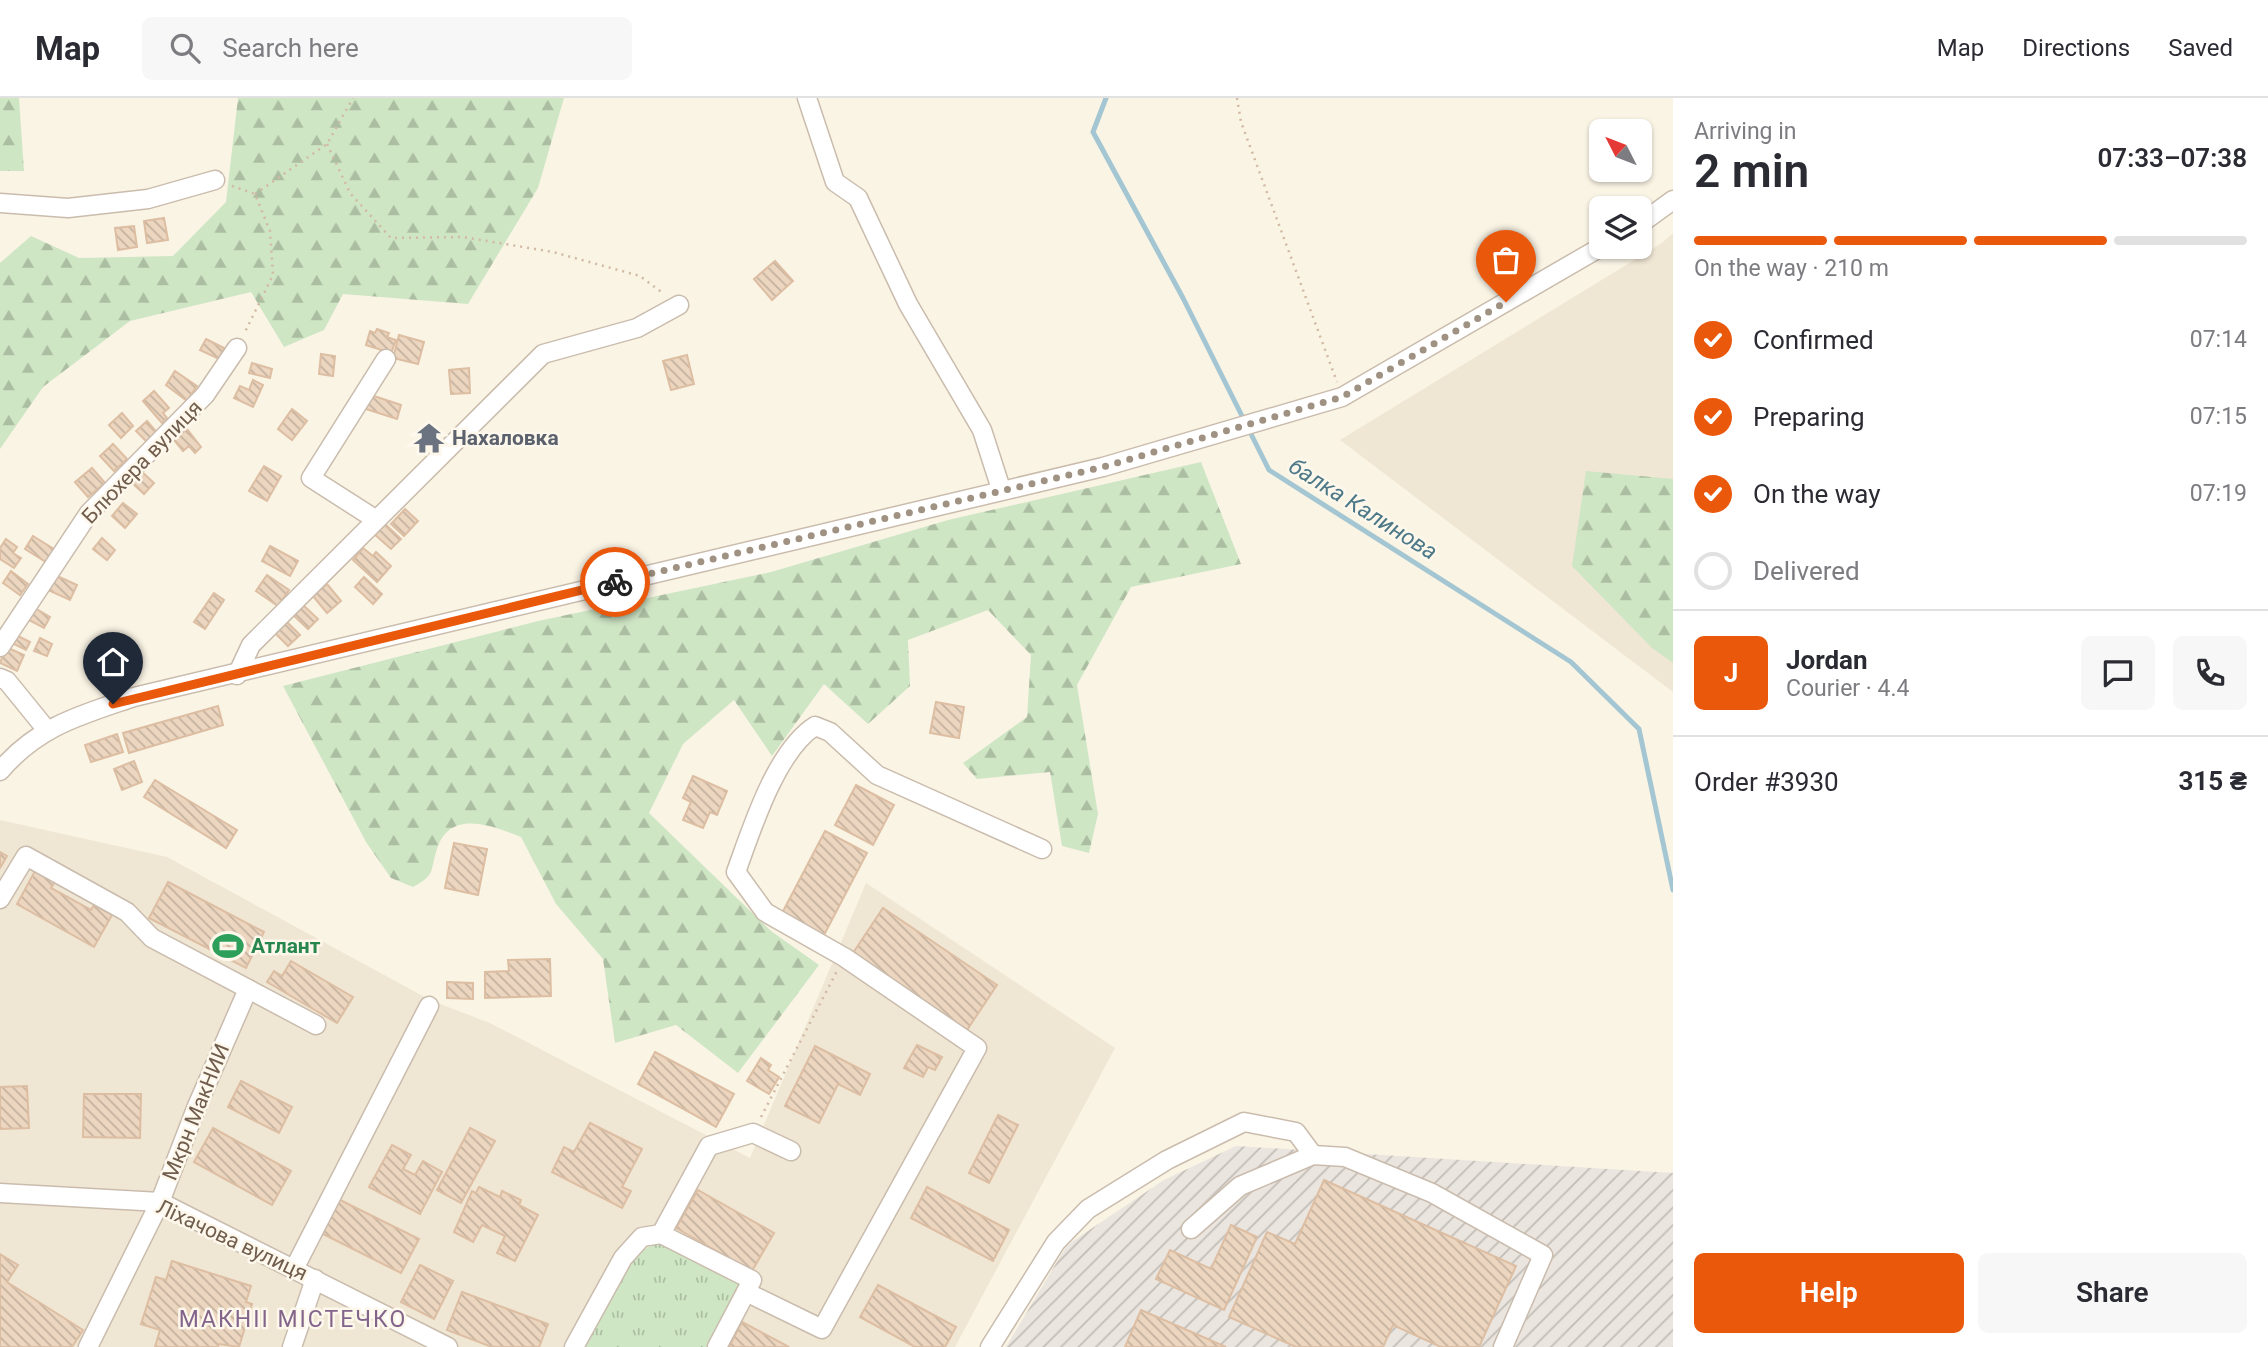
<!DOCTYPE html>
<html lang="en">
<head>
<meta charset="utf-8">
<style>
	:root { --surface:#fff; --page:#f7f7f7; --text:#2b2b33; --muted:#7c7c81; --line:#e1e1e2; --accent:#ea580c }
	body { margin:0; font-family:Roboto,sans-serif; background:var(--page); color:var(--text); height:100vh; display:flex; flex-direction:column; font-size:26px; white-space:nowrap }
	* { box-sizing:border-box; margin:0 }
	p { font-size:23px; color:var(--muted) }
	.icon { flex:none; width:38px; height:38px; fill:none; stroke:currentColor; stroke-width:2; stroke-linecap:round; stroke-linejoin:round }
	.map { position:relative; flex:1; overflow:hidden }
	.panel { display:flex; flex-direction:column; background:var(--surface); width:595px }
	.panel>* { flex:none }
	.needle { width:46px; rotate:312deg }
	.controls { position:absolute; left:1589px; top:21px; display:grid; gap:14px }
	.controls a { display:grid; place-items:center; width:63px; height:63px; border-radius:10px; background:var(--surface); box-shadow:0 2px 5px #0004; font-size:35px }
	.pin { position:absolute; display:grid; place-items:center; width:60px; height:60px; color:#fff; margin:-72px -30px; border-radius:50% 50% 50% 0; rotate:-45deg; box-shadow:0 0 7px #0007 }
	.pin .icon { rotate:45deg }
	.courier { position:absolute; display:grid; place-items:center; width:70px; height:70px; margin:-35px; border:5px solid #ea580c; border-radius:50%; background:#fff; color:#222; box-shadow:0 2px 9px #0007 }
	.headline em { font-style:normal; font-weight:600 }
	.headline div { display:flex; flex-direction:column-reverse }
	.headline { display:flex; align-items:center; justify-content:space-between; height:119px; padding:0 21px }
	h1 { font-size:46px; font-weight:600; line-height:52px }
	.bar { display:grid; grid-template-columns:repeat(4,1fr); gap:10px 7px; align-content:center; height:84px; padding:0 21px }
	.bar i { height:9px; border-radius:5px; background:var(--line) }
	.bar .active { background:var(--accent) }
	.bar p { grid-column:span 4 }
	.line { display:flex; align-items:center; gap:18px; padding:0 21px; border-top:2px solid var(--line) }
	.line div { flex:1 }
	.round { display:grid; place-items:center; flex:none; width:74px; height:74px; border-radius:10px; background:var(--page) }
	ol { padding:0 21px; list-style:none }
	li { display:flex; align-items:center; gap:21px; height:77px }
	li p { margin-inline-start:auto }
	li .icon { padding:7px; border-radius:50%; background:var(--accent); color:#fff; stroke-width:4 }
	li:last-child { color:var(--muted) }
	li i { width:38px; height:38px; border:4px solid var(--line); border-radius:50% }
	.button { display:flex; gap:14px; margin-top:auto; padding:14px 21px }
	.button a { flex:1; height:80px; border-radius:10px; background:var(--accent); color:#fff; font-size:28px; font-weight:600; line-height:80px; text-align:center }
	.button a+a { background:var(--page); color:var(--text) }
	header { display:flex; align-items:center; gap:42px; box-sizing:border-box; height:98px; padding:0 35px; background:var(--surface); border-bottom:2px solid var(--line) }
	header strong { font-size:33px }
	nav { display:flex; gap:38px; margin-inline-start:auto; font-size:24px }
	.search { width:490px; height:63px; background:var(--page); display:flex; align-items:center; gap:18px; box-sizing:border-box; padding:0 24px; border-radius:10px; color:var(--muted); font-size:26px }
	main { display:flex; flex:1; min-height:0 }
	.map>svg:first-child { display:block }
	.residential { fill:#f0e6d4 }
	.industrial { fill:url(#industrial-furrows) }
	.grass { fill:url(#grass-tufts) }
	.forest { fill:url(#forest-firs) }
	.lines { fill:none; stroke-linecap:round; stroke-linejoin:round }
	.stream { stroke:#a3c6d2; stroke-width:5 }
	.building { fill:url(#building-back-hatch); stroke:#ddbea2; stroke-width:2 }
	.minor-casing { stroke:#cabcad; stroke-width:21 }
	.path { stroke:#d1b9a3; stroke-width:2.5; stroke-dasharray:2 5; stroke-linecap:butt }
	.minor { stroke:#fff; stroke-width:18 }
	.done { stroke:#a09282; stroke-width:7; stroke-dasharray:0 12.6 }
	.route { stroke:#ea580c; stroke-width:9 }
	.labels { text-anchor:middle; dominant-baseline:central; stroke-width:5; stroke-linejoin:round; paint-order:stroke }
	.worship-label { font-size:21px; font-weight:bold; fill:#5b616d; stroke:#fdf8eb; text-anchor:start }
	.street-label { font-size:21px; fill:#705d4d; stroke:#fdf8eb }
	.leisure-label { font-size:21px; font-weight:bold; fill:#27864d; stroke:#fdf8eb; text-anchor:start }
	.water-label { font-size:23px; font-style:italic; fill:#4c7888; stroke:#fdf8eb }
	.neighbourhood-label { font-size:23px; letter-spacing:2px; fill:#83658c; stroke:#fdf8eb }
</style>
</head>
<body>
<header>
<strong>Map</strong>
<div class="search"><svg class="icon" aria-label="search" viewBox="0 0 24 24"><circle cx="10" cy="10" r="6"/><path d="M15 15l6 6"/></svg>Search here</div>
<nav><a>Map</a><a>Directions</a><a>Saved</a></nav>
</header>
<main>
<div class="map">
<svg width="1673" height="1249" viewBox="0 0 1673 1249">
	<defs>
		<pattern id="industrial-furrows" width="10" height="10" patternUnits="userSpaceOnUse" patternTransform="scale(1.75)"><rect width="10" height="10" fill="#eae5df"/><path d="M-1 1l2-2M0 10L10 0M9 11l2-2" fill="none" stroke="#c2bdb7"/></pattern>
		<pattern id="grass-tufts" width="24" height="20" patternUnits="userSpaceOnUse" patternTransform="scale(1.75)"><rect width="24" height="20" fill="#cfe6c5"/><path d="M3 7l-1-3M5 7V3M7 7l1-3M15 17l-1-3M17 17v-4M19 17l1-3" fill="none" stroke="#acbea2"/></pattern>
		<pattern id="forest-firs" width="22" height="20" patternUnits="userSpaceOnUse" patternTransform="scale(1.75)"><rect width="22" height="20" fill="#cfe6c5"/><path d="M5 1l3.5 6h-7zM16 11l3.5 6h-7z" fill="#acbea2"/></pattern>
		<pattern id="building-back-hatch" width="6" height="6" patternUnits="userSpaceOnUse" patternTransform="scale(1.75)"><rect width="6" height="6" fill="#ecd6c0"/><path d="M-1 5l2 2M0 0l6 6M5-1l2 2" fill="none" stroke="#c4b19e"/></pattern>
	</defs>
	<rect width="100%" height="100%" fill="#faf4e5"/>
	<g class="residential">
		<polygon points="1673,135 1673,594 1340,342 1662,145"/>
		<polygon points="0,722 167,759 432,903 490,925 750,1060 866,785 1115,950 955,1249 0,1249"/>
	</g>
	<polygon class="industrial" points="1236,1048 1673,1075 1673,1249 1006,1249 1067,1147 1164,1082"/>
	<path class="grass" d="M659,1144L738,1184V1192L708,1249H584C601,1218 625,1154 659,1144Z"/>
	<g class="forest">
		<polygon points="0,0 19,0 24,73 0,73"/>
		<polygon points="238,0 564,0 538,90 468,206 343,196 324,232 284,249 251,194 130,223 43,289 0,351 0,165 31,138 79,160 173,158 226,104"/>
		<path d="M1201,364L1241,466L1131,489L1077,587L1098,716L1089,755L1062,748L1050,674L977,681L963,665L1027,619L1031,557L988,512L908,542L910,588L868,626L824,586L772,658L734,602L683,646L649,715L771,833L819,867L738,975L676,927L615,945L603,861L556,806L521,739C493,728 450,710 437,751C430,772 436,777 413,789L391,780L366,744L283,588L538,523L771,474L948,422Z"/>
		<polygon points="1586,373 1673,381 1673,565 1652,550 1572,468"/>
	</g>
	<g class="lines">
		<polyline class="stream" points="1106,0 1093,34 1183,200 1269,372 1571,564 1639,631 1673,792"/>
	</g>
	<g class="building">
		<polygon points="164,120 168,142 147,145 144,123"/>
		<polygon points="134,128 137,149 118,152 115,130"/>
		<polygon points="775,163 793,183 772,202 754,181"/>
		<polygon points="377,231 389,235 387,239 396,242 391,255 366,247 370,233 375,235"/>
		<polygon points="399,237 424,244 418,266 393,260"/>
		<polygon points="206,241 224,250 219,261 200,252"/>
		<polygon points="321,256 335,258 333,278 319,276"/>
		<polygon points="687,257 694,286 671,292 663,263"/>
		<polygon points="252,265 272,271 270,280 249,275"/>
		<polygon points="469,270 470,295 451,296 449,272"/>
		<polygon points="175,273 197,288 187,303 166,287"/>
		<polygon points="253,282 263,287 253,309 234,300 240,288 249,292"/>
		<polygon points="154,293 169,310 163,315 167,320 162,325 143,303"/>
		<polygon points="368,296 401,307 397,321 363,310"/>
		<polygon points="292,311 307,323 292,342 278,331"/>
		<polygon points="122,315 133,328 121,340 109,327"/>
		<polygon points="147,323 159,337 149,346 136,333"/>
		<polygon points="187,331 201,349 195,355 189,348 183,353 174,342"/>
		<polygon points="113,346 127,361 114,373 100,358"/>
		<polygon points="264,368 281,378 267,403 249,393"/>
		<polygon points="92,370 105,385 88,399 75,384"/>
		<polygon points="140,372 154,385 144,396 130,383"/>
		<polygon points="123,405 137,416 125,430 112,418"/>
		<polygon points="405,411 418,423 404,438 391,426"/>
		<polygon points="384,425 401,441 391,451 374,436"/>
		<polygon points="33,438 54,451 46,464 25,451"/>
		<polygon points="102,440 115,452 107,462 93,451"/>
		<polygon points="6,441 17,449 13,455 21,460 14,470 0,461 0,450"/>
		<polygon points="270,448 298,463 290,478 262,463"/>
		<polygon points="363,450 373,458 376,454 391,468 377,484 353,462"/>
		<polygon points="11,473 28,486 20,497 3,485"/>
		<polygon points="55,477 77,487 70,502 48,492"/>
		<polygon points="267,477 289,492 278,508 256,493"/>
		<polygon points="364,479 382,496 373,506 355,489"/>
		<polygon points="327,486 341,503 327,515 313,498"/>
		<polygon points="214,495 224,502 205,531 194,524"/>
		<polygon points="302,506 318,521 308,531 292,516"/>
		<polygon points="35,510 50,519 44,530 29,522"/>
		<polygon points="287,524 300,537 288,548 275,535"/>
		<polygon points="14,536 30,544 26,552 10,544"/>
		<polygon points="40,540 52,546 47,558 34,553"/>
		<polygon points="6,549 24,557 17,573 0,565"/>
		<polygon points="936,604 964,609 959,640 930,635"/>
		<polygon points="218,608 223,627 129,655 123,635"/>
		<polygon points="117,636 123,654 91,664 85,647"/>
		<polygon points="134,663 142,684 122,692 114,671"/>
		<polygon points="693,678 727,693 717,717 710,714 703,730 683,722 691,704 683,700"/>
		<polygon points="155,682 237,732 226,750 144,699"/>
		<polygon points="856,687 894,707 873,747 835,727"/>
		<polygon points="825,733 867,755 823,839 781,817"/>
		<polygon points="454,745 487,751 478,797 445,790"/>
		<polygon points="0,754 7,758 0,770"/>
		<polygon points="35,773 55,784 51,790 91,812 94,807 112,817 94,849 17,806"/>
		<polygon points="168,784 264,834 246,870 149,820"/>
		<polygon points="883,810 997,887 967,932 853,855"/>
		<polygon points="550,861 551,898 485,900 485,874 509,873 508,862"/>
		<polygon points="291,863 353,899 337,925 267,884 274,873 282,878"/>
		<polygon points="447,884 473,885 473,901 447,900"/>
		<polygon points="917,947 942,959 935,972 928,969 923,979 904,970"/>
		<polygon points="815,948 870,976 860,997 838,986 819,1025 785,1008"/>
		<polygon points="655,954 734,996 716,1029 638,986"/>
		<polygon points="761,960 771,967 768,972 779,979 769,996 747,983"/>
		<polygon points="241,983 292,1009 279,1035 228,1009"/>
		<polygon points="27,988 29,1030 0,1031 0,989"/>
		<polygon points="84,996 141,996 140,1040 83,1039"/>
		<polygon points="998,1017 1018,1027 989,1085 969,1075"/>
		<polygon points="590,1025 642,1051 622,1089 631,1093 622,1110 552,1074 564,1049 574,1054"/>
		<polygon points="213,1030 291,1073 272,1107 194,1064"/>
		<polygon points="470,1030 495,1043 461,1105 437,1092"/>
		<polygon points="392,1047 411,1057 403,1071 415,1077 423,1063 442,1074 420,1116 369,1089"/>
		<polygon points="1324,1082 1516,1168 1479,1249 1441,1249 1393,1227 1383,1249 1296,1249 1229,1219 1267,1134 1295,1146"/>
		<polygon points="479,1089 500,1099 502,1093 521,1102 519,1107 538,1117 515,1163 497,1155 505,1138 482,1127 473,1144 454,1134 472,1093 476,1095"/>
		<polygon points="927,1089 1009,1132 993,1163 911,1120"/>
		<polygon points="698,1092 774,1135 752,1173 676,1130"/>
		<polygon points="336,1100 419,1141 401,1175 319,1134"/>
		<polygon points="1231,1127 1257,1139 1224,1212 1156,1181 1170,1152 1211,1171"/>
		<polygon points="0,1156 18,1167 7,1184 83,1232 72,1249 0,1249"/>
		<polygon points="172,1163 251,1188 246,1204 252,1206 239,1249 219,1246 218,1249 155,1249 160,1232 141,1226 156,1179 166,1182"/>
		<polygon points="420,1167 453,1183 434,1221 401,1204"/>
		<polygon points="878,1187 956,1229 945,1249 915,1249 860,1219"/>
		<polygon points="462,1194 548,1226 539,1249 492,1249 447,1232"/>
		<polygon points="1141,1212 1226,1249 1125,1249"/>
		<polygon points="742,1224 789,1249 729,1249"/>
	</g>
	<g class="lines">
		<g class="minor-casing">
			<g id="minor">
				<polyline points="807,0 835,84 858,100 908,206 982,332 1001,391"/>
				<polyline points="0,105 68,110 148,101 215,82"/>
				<polyline points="1640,126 1673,102"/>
				<polyline points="375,421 311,380 386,261"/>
				<polyline points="0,549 89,415 205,297 237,250"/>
				<polyline points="237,577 251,547 543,256 637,230 679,207"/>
				<polyline points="0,580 7,583 46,631"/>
				<path d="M0,673C38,628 81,617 134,599L1103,369L1342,299L1601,149"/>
				<polyline points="0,801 26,758 127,814 152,840 316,927"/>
				<polyline points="0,1095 160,1104 448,1249"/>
				<polyline points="1191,1131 1240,1088 1313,1057 1345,1059 1432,1095 1543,1157 1503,1249"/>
				<path d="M661,1136L752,1182L746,1194L822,1231L977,950L844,859L765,814L736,774C752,730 776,653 815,628L830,634L877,677L1042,751"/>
				<polyline points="294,1171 429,908"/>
				<polyline points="88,1249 160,1104 197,1008 248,891"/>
				<polyline points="292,1249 315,1181"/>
				<polyline points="574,1249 623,1160 642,1139 661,1136 709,1048 753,1035 791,1053"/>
				<polyline points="717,1249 746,1194"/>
				<polyline points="990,1249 1056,1144 1088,1111 1167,1062 1244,1024 1296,1034 1313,1057"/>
			</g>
		</g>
		<g class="path">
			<polyline points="1237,0 1241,24 1337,284"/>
			<polyline points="327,46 350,95 391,140 463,139 553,154 640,178 664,196"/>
			<polyline points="232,88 255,96 270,133 273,177 245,234"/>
			<polyline points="255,96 327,46 353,0"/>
			<polyline points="761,1019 837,873"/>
		</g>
		<use href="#minor" class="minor"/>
	</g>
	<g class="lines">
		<polyline class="done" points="615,484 1103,369 1342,299 1506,204"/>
		<polyline class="route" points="113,606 615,484"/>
	</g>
	<defs>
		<g id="temple-bare" transform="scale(2.415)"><path d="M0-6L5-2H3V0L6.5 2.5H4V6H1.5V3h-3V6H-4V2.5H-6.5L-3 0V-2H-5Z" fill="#6b7280" stroke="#fdf8eb" stroke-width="2.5" paint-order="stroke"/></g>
		<g id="stadium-bare" transform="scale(2.415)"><path d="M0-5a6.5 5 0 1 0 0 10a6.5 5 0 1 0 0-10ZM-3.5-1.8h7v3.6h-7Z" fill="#2e9e5b" stroke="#fdf8eb" stroke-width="2.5" paint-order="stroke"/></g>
	</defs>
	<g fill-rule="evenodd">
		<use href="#temple-bare" x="429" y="340"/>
		<use href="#stadium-bare" x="228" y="848"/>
	</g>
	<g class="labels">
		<g class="worship-label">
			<text x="452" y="340">Нахаловка</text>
		</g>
		<g class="street-label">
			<text transform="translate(142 364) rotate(-46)">Блюхера вулиця</text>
			<text transform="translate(196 1014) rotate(-68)">Мкрн МакНИИ</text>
			<text transform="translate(232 1142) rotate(25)">Ліхачова вулиця</text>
		</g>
		<g class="leisure-label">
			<text x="251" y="848">Атлант</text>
		</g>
		<g class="water-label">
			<text transform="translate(1363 411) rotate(32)">балка Калинова</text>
		</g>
		<g class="neighbourhood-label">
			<text x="293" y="1221">МАКНІІ МІСТЕЧКО</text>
		</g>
	</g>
</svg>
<div class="controls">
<a><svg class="needle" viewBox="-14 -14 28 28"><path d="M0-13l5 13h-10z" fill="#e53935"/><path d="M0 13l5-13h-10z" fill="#7c7c81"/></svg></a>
<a><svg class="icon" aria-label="layers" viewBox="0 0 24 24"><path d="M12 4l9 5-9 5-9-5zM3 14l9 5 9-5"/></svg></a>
</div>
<div class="pin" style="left:1506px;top:204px;background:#ea580c"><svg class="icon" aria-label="bag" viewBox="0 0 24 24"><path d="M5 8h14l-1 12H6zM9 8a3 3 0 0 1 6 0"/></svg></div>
<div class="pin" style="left:113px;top:606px;background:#1f2937"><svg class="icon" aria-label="home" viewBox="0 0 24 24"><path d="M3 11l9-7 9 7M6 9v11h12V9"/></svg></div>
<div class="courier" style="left:615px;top:484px"><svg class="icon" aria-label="bike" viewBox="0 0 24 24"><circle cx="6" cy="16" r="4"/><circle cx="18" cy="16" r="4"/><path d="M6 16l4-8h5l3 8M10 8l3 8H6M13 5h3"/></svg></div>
</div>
<section class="panel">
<div class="headline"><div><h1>2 min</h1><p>Arriving in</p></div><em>07:33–07:38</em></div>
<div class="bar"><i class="active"></i><i class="active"></i><i class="active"></i><i></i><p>On the way · 210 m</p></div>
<ol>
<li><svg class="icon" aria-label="check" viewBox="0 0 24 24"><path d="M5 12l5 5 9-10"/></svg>Confirmed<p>07:14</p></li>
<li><svg class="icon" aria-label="check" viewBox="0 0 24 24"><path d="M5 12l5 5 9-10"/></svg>Preparing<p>07:15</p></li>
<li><svg class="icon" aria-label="check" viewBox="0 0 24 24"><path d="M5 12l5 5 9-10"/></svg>On the way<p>07:19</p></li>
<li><i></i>Delivered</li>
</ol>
<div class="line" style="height:126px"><b class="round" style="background:var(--accent);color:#fff">J</b><div><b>Jordan</b><p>Courier · 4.4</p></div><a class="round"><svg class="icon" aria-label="chat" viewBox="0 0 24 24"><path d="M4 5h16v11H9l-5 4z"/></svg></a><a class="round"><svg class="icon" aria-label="phone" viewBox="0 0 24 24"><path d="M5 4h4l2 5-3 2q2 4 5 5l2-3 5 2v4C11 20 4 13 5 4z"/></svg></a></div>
<div class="line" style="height:91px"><div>Order #3930</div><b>315 ₴</b></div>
<div class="button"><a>Help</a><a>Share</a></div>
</section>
</main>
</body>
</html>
